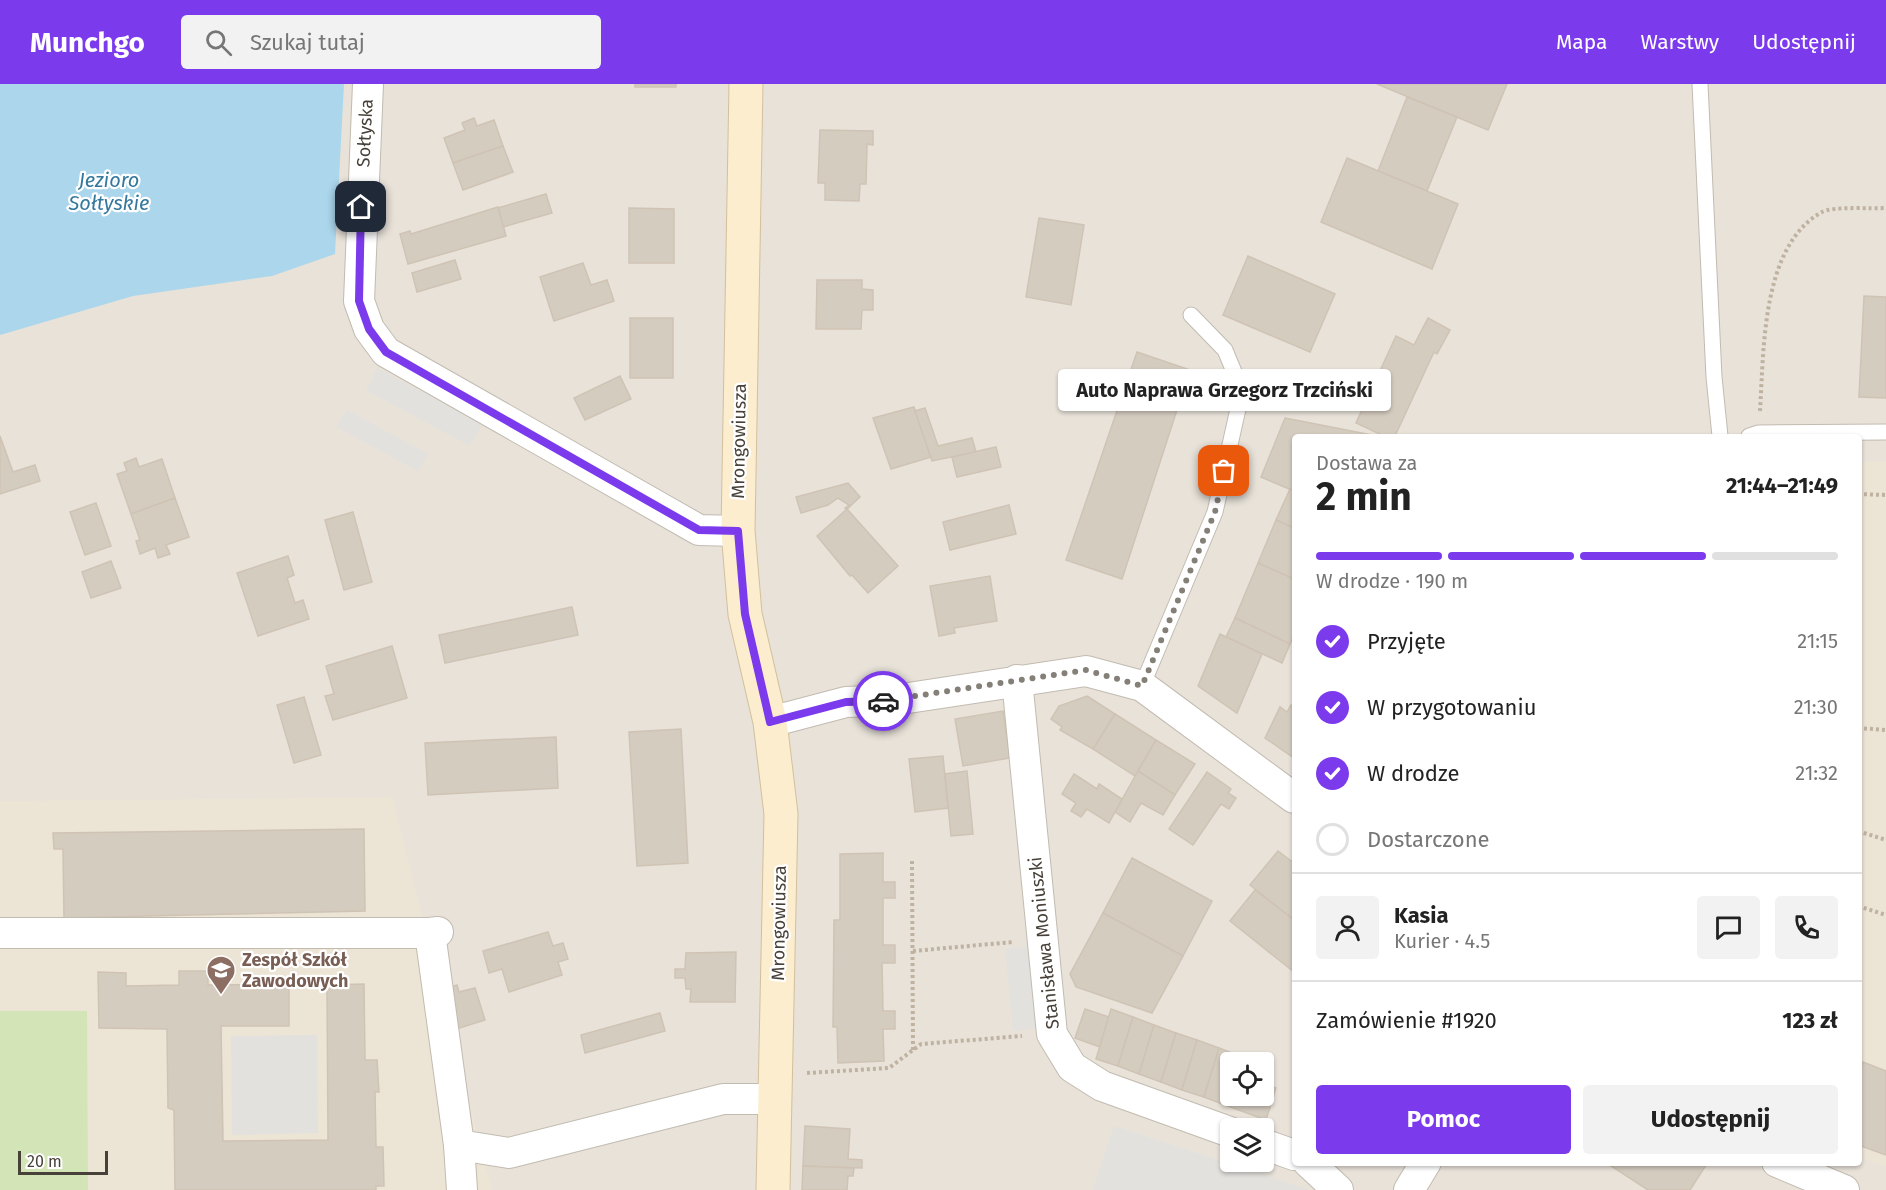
<!DOCTYPE html>
<html lang="pl">
<head>
<meta charset="utf-8">
<style>
	:root { --surface:#fff; --page:#f2f2f2; --text:#222; --muted:#767676; --line:#e0e0e0; --accent:#7c3aed }
	body { margin:0; font-family:"Fira Sans",sans-serif; background:var(--page); color:var(--text); height:100vh; display:flex; flex-direction:column; font-size:22px; white-space:nowrap }
	* { box-sizing:border-box; margin:0 }
	p { font-size:20px; color:var(--muted) }
	.icon { flex:none; width:33px; height:33px; fill:none; stroke:currentColor; stroke-width:2; stroke-linecap:round; stroke-linejoin:round }
	.map { position:relative; flex:1; overflow:hidden }
	.panel { position:absolute; left:1292px; top:350px; width:570px; height:732px; display:flex; flex-direction:column; background:var(--surface); border-radius:6px; box-shadow:0 2px 4px #0004 }
	.panel>* { flex:none }
	.buttons { position:absolute; left:1220px; top:968px; display:grid; gap:12px }
	.buttons a { display:grid; place-items:center; width:54px; height:54px; border-radius:6px; background:var(--surface); box-shadow:0 2px 4px #0004; font-size:30px }
	.scale { position:absolute; left:18px; bottom:15px; width:90px; box-sizing:border-box; padding-left:6px; border:3px solid #484139; border-top:0; font-size:16px; line-height:21px; white-space:nowrap; color:#484139; -webkit-text-stroke:4px #fff; paint-order:stroke }
	.pin { position:absolute; display:grid; place-items:center; width:51px; height:51px; color:#fff; margin:-26px; border-radius:12px; box-shadow:0 3px 9px #0006 }
	.courier { position:absolute; display:grid; place-items:center; width:60px; height:60px; margin:-30px; border:4px solid #7c3aed; border-radius:50%; background:#fff; color:#222; box-shadow:0 2px 8px #0007 }
	.bubble { position:absolute; height:42px; border-radius:6px; background:var(--surface); box-shadow:0 2px 4px #0004; font-size:20px; font-weight:700; line-height:42px; text-align:center }
	.headline em { font-style:normal; font-weight:700 }
	.headline div { display:flex; flex-direction:column-reverse }
	.headline { display:flex; align-items:center; justify-content:space-between; height:102px; padding:0 24px }
	h1 { font-size:39px; font-weight:700; line-height:45px }
	.bar { display:grid; grid-template-columns:repeat(4,1fr); gap:9px 6px; align-content:center; height:72px; padding:0 24px }
	.bar i { height:8px; border-radius:4px; background:var(--line) }
	.bar .current { background:var(--accent) }
	.bar p { grid-column:span 4 }
	.line { display:flex; align-items:center; gap:15px; padding:0 24px; border-top:2px solid var(--line) }
	.line div { flex:1 }
	.round { display:grid; place-items:center; flex:none; width:63px; height:63px; border-radius:6px; background:var(--page) }
	ol { padding:0 24px; list-style:none }
	li { display:flex; align-items:center; gap:18px; height:66px }
	li p { margin-inline-start:auto }
	li .icon { padding:6px; border-radius:50%; background:var(--accent); color:#fff; stroke-width:4 }
	li:last-child { color:var(--muted) }
	li i { width:33px; height:33px; border:3px solid var(--line); border-radius:50% }
	.primary-button { display:flex; gap:12px; margin-top:auto; padding:12px 24px }
	.primary-button a { flex:1; height:69px; border-radius:6px; background:var(--accent); color:#fff; font-size:24px; font-weight:700; line-height:69px; text-align:center }
	.primary-button a+a { background:var(--page); color:var(--text) }
	header { display:flex; align-items:center; gap:36px; box-sizing:border-box; height:84px; padding:0 30px; background:var(--accent); color:#fff }
	header strong { font-size:28px }
	nav { display:flex; gap:33px; margin-inline-start:auto; font-size:21px }
	.search { width:420px; height:54px; background:var(--page); display:flex; align-items:center; gap:15px; box-sizing:border-box; padding:0 21px; border-radius:6px; color:var(--muted); font-size:22px }
	.map>svg:first-child { display:block }
	.residential { fill:#e8e2d9; fill-rule:evenodd }
	.education { fill:#ece4d5 }
	.green { fill:#d3e5b6 }
	.parking { fill:#e3e1de }
	.water { fill:#abd6ec }
	.building { fill:#d5ccc0; stroke:#cfc3b4; stroke-width:1.5 }
	.lines { fill:none; stroke-linecap:round; stroke-linejoin:round }
	.lane-casing { stroke:#c2bbb0; stroke-width:17 }
	.street-casing { stroke:#c2bbb0; stroke-width:32 }
	.secondary-casing { stroke:#d1c09d; stroke-width:35 }
	.path { stroke:#c0b2a0; stroke-width:4; stroke-dasharray:3 3; stroke-linecap:butt }
	.lane { stroke:#fff; stroke-width:15 }
	.street { stroke:#fff; stroke-width:30 }
	.secondary { stroke:#fbedcd; stroke-width:33 }
	.done { stroke:#847f77; stroke-width:6; stroke-dasharray:0 10.8 }
	.route { stroke:#7c3aed; stroke-width:8 }
	.labels { text-anchor:middle; dominant-baseline:central; stroke-width:4.5; stroke-linejoin:round; paint-order:stroke }
	.street-label { font-size:18px; fill:#484139; stroke:#fff }
	.education-label { font-size:18px; font-weight:bold; fill:#785e54; stroke:#fff; text-anchor:start }
	.water-label { font-size:20px; font-style:italic; fill:#34789d; stroke:#fff }
</style>
</head>
<body>
<header>
<strong>Munchgo</strong>
<div class="search"><svg class="icon" aria-label="search" viewBox="0 0 24 24"><circle cx="10" cy="10" r="6"/><path d="M15 15l6 6"/></svg>Szukaj tutaj</div>
<nav><a>Mapa</a><a>Warstwy</a><a>Udostępnij</a></nav>
</header>
<div class="map">
<svg width="1886" height="1106" viewBox="0 0 1886 1106">
	<rect width="100%" height="100%" fill="#f4f1ea"/>
	<path class="residential" d="M0,0H1886V1106H0ZM1294,352H1858V1078H1294ZM1230,978H1263V1011H1230ZM1230,1044H1263V1077H1230Z"/>
	<g class="education">
		<polygon points="1858,378 1886,378 1886,1083 1858,1073"/>
		<polygon points="392,713 492,1106 0,1106 0,717"/>
	</g>
	<polygon class="green" points="0,927 87,927 88,1106 0,1106"/>
	<g class="parking">
		<polygon points="377,284 482,340 470,362 366,306"/>
		<polygon points="347,326 428,370 418,387 337,343"/>
		<polygon points="1032,862 1040,944 1013,947 1005,865"/>
		<polygon points="317,951 318,1049 232,1051 231,952"/>
		<polygon points="1114,1042 1309,1106 1093,1106"/>
	</g>
	<polygon class="water" points="0,0 344,0 335,170 272,192 133,212 0,251"/>
	<g class="building">
		<rect x="635" y="0" width="41" height="3"/>
		<polygon points="1377,0 1507,0 1488,46"/>
		<polygon points="1407,13 1457,33 1427,107 1378,87"/>
		<polygon points="474,34 477,42 494,36 503,62 453,79 444,54 465,46 462,39"/>
		<polygon points="820,46 873,47 873,61 867,60 866,100 860,100 859,117 825,116 825,99 818,99"/>
		<polygon points="503,62 513,88 463,106 453,79"/>
		<polygon points="1347,74 1458,120 1432,185 1321,138"/>
		<polygon points="546,110 552,129 503,143 498,124"/>
		<polygon points="498,123 506,152 408,180 400,150 410,147 411,150"/>
		<polygon points="629,124 674,125 674,179 629,179"/>
		<polygon points="1039,134 1084,141 1071,221 1026,213"/>
		<polygon points="1248,172 1335,210 1310,268 1223,231"/>
		<polygon points="455,176 461,195 417,208 412,189"/>
		<polygon points="583,179 591,201 607,196 614,217 554,237 540,193"/>
		<polygon points="817,196 862,196 862,205 873,206 873,226 862,226 861,245 816,245"/>
		<polygon points="1864,212 1886,213 1886,314 1859,313"/>
		<rect x="630" y="234" width="43" height="60"/>
		<polygon points="1428,234 1450,246 1437,270 1434,268 1395,352 1384,352 1356,339 1396,252 1414,261"/>
		<polygon points="1137,268 1190,286 1122,495 1066,476"/>
		<polygon points="620,292 631,315 585,336 574,314"/>
		<polygon points="914,323 931,373 891,385 873,334"/>
		<polygon points="925,324 938,362 972,354 976,368 932,377 915,327"/>
		<polygon points="1285,334 1377,352 1294,352 1294,407 1261,393"/>
		<polygon points="0,352 13,388 35,381 40,397 0,410"/>
		<polygon points="996,363 1001,383 957,393 952,373"/>
		<polygon points="136,374 139,383 162,375 175,414 131,430 117,390 127,387 124,379"/>
		<polygon points="848,399 860,413 847,425 845,424 849,421 838,414 828,421 801,429 796,413"/>
		<polygon points="1290,405 1294,407 1294,444 1276,436"/>
		<polygon points="175,414 189,453 166,461 170,470 158,474 155,464 140,470 136,457 140,456 131,430"/>
		<polygon points="96,419 111,462 85,471 70,428"/>
		<polygon points="1009,421 1016,450 950,466 943,438"/>
		<polygon points="847,425 898,482 868,509 852,491 850,492 817,452"/>
		<polygon points="353,428 372,498 344,506 325,436"/>
		<polygon points="1276,436 1294,444 1294,495 1258,479"/>
		<polygon points="288,472 294,491 287,494 295,519 303,516 309,535 258,552 237,489"/>
		<polygon points="111,477 121,504 91,514 82,488"/>
		<polygon points="1258,479 1294,495 1294,550 1290,560 1235,534"/>
		<polygon points="990,492 997,537 954,544 955,549 939,552 930,502"/>
		<polygon points="572,523 578,551 445,579 439,551"/>
		<polygon points="1235,534 1290,560 1282,579 1226,553"/>
		<polygon points="1220,550 1262,570 1237,629 1198,602"/>
		<polygon points="392,562 407,614 333,636 325,612 334,610 326,582"/>
		<polygon points="1087,612 1115,630 1093,665 1060,646 1062,643 1051,635 1059,622"/>
		<polygon points="304,613 321,671 294,679 277,621"/>
		<polygon points="1291,621 1294,624 1294,674 1265,654 1280,623 1287,628"/>
		<polygon points="1003,627 1010,674 963,682 955,635"/>
		<polygon points="1115,630 1156,656 1135,692 1093,665"/>
		<polygon points="681,645 688,779 637,782 629,648"/>
		<polygon points="556,653 558,704 428,711 425,659"/>
		<polygon points="1156,656 1195,680 1175,711 1138,687"/>
		<polygon points="943,672 948,724 915,728 909,675"/>
		<polygon points="967,687 973,750 951,752 945,690"/>
		<polygon points="1138,687 1175,711 1163,731 1141,719 1130,738 1115,728"/>
		<polygon points="1207,688 1231,705 1228,709 1236,714 1229,725 1221,720 1193,761 1169,745"/>
		<polygon points="1074,690 1097,705 1099,700 1122,715 1109,739 1087,725 1081,733 1071,727 1076,719 1062,710"/>
		<polygon points="364,745 365,827 64,834 63,765 54,765 53,749"/>
		<polygon points="1278,767 1294,779 1294,836 1250,801"/>
		<polygon points="883,769 883,798 895,798 895,814 883,814 883,861 895,861 895,879 882,879 883,927 895,927 895,945 883,945 884,977 838,979 837,943 833,943 834,836 840,836 840,770"/>
		<polygon points="1132,774 1212,817 1183,872 1103,829"/>
		<polygon points="1255,806 1294,836 1294,888 1230,837"/>
		<polygon points="1103,829 1183,872 1152,929 1076,903 1070,890"/>
		<polygon points="548,848 553,862 563,859 568,875 558,878 562,891 509,908 502,885 489,889 483,867"/>
		<polygon points="736,868 735,918 690,918 691,905 686,905 685,894 675,894 675,885 685,885 686,869"/>
		<polygon points="179,887 208,887 208,901 289,900 289,942 221,942 223,1057 328,1056 327,901 364,900 365,976 377,976 379,1008 375,1008 376,1063 383,1063 384,1102 376,1102 376,1106 175,1106 174,1026 168,1024 167,945 99,944 98,888 126,889 126,902 179,901"/>
		<polygon points="457,901 459,908 475,904 485,936 456,945 445,905"/>
		<polygon points="1085,925 1109,933 1100,963 1075,954"/>
		<polygon points="1111,925 1133,933 1118,982 1096,975"/>
		<polygon points="660,929 665,947 585,969 581,951"/>
		<polygon points="1133,933 1154,941 1139,990 1118,982"/>
		<polygon points="1154,941 1176,949 1161,998 1139,990"/>
		<polygon points="1176,949 1197,956 1182,1006 1161,998"/>
		<polygon points="1197,956 1219,964 1204,1013 1182,1006"/>
		<polygon points="1219,964 1240,972 1239,978 1230,978 1230,1006 1225,1021 1204,1013"/>
		<polygon points="1863,978 1886,987 1886,1071 1858,1061 1858,992"/>
		<polygon points="1263,999 1276,1004 1266,1036 1225,1021 1230,1006 1230,1011 1263,1011"/>
		<polygon points="805,1042 850,1045 848,1075 862,1076 862,1084 803,1082"/>
		<polygon points="1605,1078 1708,1078 1690,1106 1648,1106"/>
		<polygon points="803,1082 854,1084 853,1092 848,1092 847,1106 802,1106"/>
	</g>
	<g class="lines">
		<g class="lane-casing">
			<g id="lane">
				<polyline points="1700,0 1714,293 1720,352"/>
				<polyline points="1749,352 1758,349 1886,348"/>
				<polyline points="1142,602 1215,428 1242,307 1225,266 1191,231"/>
			</g>
		</g>
		<g class="street-casing">
			<g id="street">
				<polyline points="368,0 359,217 369,245 386,268 699,446 738,447"/>
				<polyline points="1017,596 1052,950 1072,983 1102,1002 1230,1048"/>
				<polyline points="770,638 846,618 895,616 1086,587 1142,602 1294,714"/>
				<polyline points="438,848 430,849 459,1061 509,1069 723,1015 775,1015"/>
				<polyline points="0,849 430,849"/>
				<polyline points="1263,1060 1294,1071"/>
				<polyline points="459,1061 462,1106"/>
				<polyline points="1308,1078 1338,1106"/>
				<polyline points="1777,1078 1844,1106"/>
				<polyline points="1409,1106 1426,1078"/>
			</g>
		</g>
		<g class="secondary-casing">
			<polyline id="secondary" points="746,0 738,447 745,530 770,638 781,730 773,1106"/>
		</g>
		<g class="path">
			<path d="M1760,327C1764,266 1761,162 1822,128C1832,122 1872,125 1886,124"/>
			<polyline points="1858,410 1886,411"/>
			<polyline points="1858,644 1886,646"/>
			<polyline points="1858,747 1886,756"/>
			<polyline points="912,777 913,966"/>
			<polyline points="1858,822 1886,831"/>
			<polyline points="913,867 1013,858"/>
			<polyline points="807,989 889,984 921,960 1022,952"/>
		</g>
		<use href="#lane" class="lane"/>
		<use href="#street" class="street"/>
		<use href="#secondary" class="secondary"/>
	</g>
	<g class="lines">
		<polyline class="done" points="883,617 1086,586 1142,602 1215,428 1224,387"/>
		<polyline class="route" points="361,123 359,217 369,245 386,268 699,446 738,447 745,530 770,638 846,618 883,617"/>
	</g>
	<defs>
		<g id="school-pin" transform="scale(1.5)"><path d="M0 17L-7.5 6A9.5 9.5 0 1 1 7.5 6Z" fill="#8d6e63" stroke="#fff"/><path d="M0-5L7-2L0 1L-7-2ZM-4 1L0 2.5L4 1V4Q0 6-4 4Z" fill="#fff"/></g>
	</defs>
	<g fill-rule="evenodd">
		<use href="#school-pin" x="221" y="886"/>
	</g>
	<g class="labels">
		<g class="street-label">
			<text transform="translate(365 49) rotate(-87)">Sołtyska</text>
			<text transform="translate(739 357) rotate(-89)">Mrongowiusza</text>
			<text transform="translate(779 839) rotate(-89)">Mrongowiusza</text>
			<text transform="translate(1044 859) rotate(-96)">Stanisława Moniuszki</text>
		</g>
		<g class="education-label">
			<text x="242" y="876">Zespół Szkół<tspan x="242" dy="21">Zawodowych</tspan></text>
		</g>
		<g class="water-label">
			<text x="109" y="96">Jezioro<tspan x="109" dy="23">Sołtyskie</tspan></text>
		</g>
	</g>
</svg>
<div class="buttons">
<a><svg class="icon" aria-label="locate" viewBox="0 0 24 24"><circle cx="12" cy="12" r="6"/><path d="M12 2v4M12 18v4M2 12h4M18 12h4"/></svg></a>
<a><svg class="icon" aria-label="layers" viewBox="0 0 24 24"><path d="M12 4l9 5-9 5-9-5zM3 14l9 5 9-5"/></svg></a>
</div>
<div class="scale">20 m</div>
<div class="pin" style="left:1224px;top:387px;background:#ea580c"><svg class="icon" aria-label="bag" viewBox="0 0 24 24"><path d="M5 8h14l-1 12H6zM9 8a3 3 0 0 1 6 0"/></svg></div>
<div class="pin" style="left:361px;top:123px;background:#1f2937"><svg class="icon" aria-label="home" viewBox="0 0 24 24"><path d="M3 11l9-7 9 7M6 9v11h12V9"/></svg></div>
<div class="courier" style="left:883px;top:617px"><svg class="icon" aria-label="car" viewBox="0 0 24 24"><path d="M5 17H2v-5l4-1 3-4h7l3 4 3 1v5h-3M9 17h6M6 11h13"/><circle cx="7" cy="17" r="2"/><circle cx="17" cy="17" r="2"/></svg></div>
<div class="bubble" style="left:1058px;top:285px;width:333px">Auto Naprawa Grzegorz Trzciński</div>
<section class="panel">
<div class="headline"><div><h1>2 min</h1><p>Dostawa za</p></div><em>21:44–21:49</em></div>
<div class="bar"><i class="current"></i><i class="current"></i><i class="current"></i><i></i><p>W drodze · 190 m</p></div>
<ol>
<li><svg class="icon" aria-label="check" viewBox="0 0 24 24"><path d="M5 12l5 5 9-10"/></svg>Przyjęte<p>21:15</p></li>
<li><svg class="icon" aria-label="check" viewBox="0 0 24 24"><path d="M5 12l5 5 9-10"/></svg>W przygotowaniu<p>21:30</p></li>
<li><svg class="icon" aria-label="check" viewBox="0 0 24 24"><path d="M5 12l5 5 9-10"/></svg>W drodze<p>21:32</p></li>
<li><i></i>Dostarczone</li>
</ol>
<div class="line" style="height:108px"><a class="round"><svg class="icon" aria-label="person" viewBox="0 0 24 24"><circle cx="12" cy="8" r="4"/><path d="M4 21q1-7 8-7t8 7"/></svg></a><div><b>Kasia</b><p>Kurier · 4.5</p></div><a class="round"><svg class="icon" aria-label="chat" viewBox="0 0 24 24"><path d="M4 5h16v11H9l-5 4z"/></svg></a><a class="round"><svg class="icon" aria-label="phone" viewBox="0 0 24 24"><path d="M5 4h4l2 5-3 2q2 4 5 5l2-3 5 2v4C11 20 4 13 5 4z"/></svg></a></div>
<div class="line" style="height:78px"><div>Zamówienie #1920</div><b>123 zł</b></div>
<div class="primary-button"><a>Pomoc</a><a>Udostępnij</a></div>
</section>
</div>
</body>
</html>
